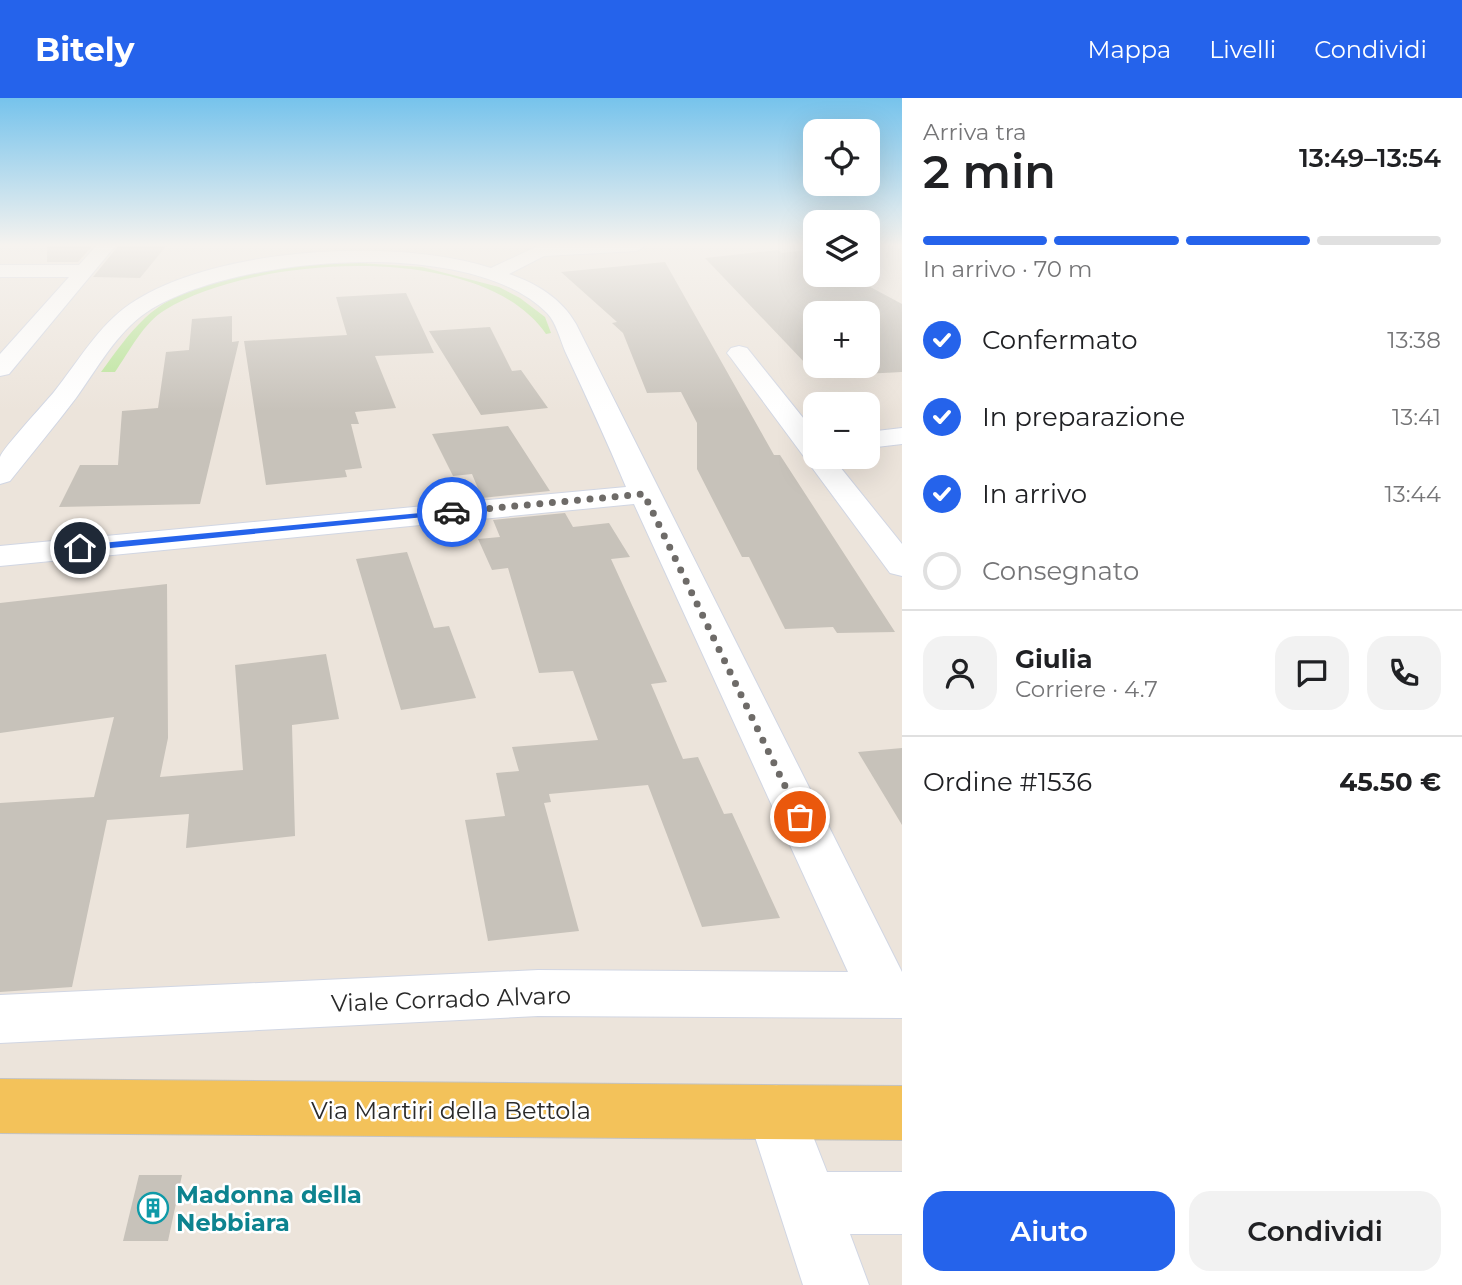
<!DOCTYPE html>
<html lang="it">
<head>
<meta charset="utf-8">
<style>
	:root { --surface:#fff; --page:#f2f2f2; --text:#202124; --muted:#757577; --line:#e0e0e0; --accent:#2563eb }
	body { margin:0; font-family:Montserrat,sans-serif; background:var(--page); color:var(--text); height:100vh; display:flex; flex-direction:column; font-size:26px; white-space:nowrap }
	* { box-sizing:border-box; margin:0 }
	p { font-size:23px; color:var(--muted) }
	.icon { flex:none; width:38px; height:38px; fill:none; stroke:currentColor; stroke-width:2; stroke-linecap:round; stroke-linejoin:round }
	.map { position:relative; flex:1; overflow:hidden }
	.panel { display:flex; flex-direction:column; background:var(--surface); width:560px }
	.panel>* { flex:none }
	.buttons { position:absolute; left:803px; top:21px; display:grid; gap:14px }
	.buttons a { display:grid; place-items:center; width:77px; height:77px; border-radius:14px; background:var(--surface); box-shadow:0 7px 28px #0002; font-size:35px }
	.pin { position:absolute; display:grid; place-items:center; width:60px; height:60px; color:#fff; margin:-30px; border:4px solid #fff; border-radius:50%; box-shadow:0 2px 7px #0007 }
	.courier { position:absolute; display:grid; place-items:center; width:70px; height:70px; margin:-35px; border:5px solid #2563eb; border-radius:50%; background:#fff; color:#222; box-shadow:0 2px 9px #0007 }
	.head em { font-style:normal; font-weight:600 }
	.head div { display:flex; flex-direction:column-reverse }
	.head { display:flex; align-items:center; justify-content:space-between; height:119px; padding:0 21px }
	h1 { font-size:46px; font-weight:600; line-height:52px }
	.bar { display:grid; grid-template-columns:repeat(4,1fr); gap:10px 7px; align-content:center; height:84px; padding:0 21px }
	.bar i { height:9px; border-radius:5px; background:var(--line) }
	.bar .current { background:var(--accent) }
	.bar p { grid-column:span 4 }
	.line { display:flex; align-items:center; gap:18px; padding:0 21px; border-top:2px solid var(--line) }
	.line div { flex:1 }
	.round { display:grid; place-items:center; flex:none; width:74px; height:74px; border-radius:21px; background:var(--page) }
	ol { padding:0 21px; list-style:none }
	li { display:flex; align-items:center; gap:21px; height:77px }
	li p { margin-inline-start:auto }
	li .icon { padding:7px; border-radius:50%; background:var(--accent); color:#fff; stroke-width:4 }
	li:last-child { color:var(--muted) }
	li i { width:38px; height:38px; border:4px solid var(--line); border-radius:50% }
	.cta { display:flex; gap:14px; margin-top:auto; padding:14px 21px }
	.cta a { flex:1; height:80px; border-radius:21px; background:var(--accent); color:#fff; font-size:28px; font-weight:600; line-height:80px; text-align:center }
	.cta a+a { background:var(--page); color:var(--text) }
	header { display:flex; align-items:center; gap:42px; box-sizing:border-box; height:98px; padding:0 35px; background:var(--accent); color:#fff }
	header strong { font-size:33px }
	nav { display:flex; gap:38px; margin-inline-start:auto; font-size:24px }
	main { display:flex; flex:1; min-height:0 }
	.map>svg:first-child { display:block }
	.green { fill:#b8e497 }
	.building { fill:#c7c2ba }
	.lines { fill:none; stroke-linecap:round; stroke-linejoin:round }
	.minor-casing { stroke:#d1d6e3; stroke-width:2 }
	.major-casing { stroke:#c3c3c3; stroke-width:2 }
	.minor { fill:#fff; fill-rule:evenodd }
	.major { fill:#f3c25a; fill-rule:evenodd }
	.route { fill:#2563eb }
	.done { stroke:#6e6b68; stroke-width:7; stroke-dasharray:0 12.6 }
	.labels { text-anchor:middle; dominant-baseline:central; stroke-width:5; stroke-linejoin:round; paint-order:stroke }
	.near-street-label { font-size:24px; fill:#2a2a2a; stroke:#fff }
	.near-culture-label { font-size:24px; font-weight:bold; fill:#0d838f; stroke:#fff; text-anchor:start }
</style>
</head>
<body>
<header>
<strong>Bitely</strong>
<nav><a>Mappa</a><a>Livelli</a><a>Condividi</a></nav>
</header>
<main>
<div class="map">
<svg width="902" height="1187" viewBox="0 0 902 1187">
	<rect width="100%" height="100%" fill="#ece4db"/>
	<path class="green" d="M360,165L422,169L499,189L520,200L545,219L551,235L546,236C481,141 252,158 165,212C144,224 129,254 115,274H101C115,255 128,236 145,220C197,172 293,166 360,165Z"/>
	<g class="building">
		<polygon points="47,147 93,147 78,164 47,164"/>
		<polygon points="119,147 167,147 140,180 93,179"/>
		<polygon points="778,152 782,155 804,152 816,159 816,177 848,177 902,206 902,274 825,278 816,268 868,268 868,215 816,215 816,268 806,266 705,160"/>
		<polygon points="665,164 774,357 780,357 895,534 837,535 833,529 785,531 749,459 742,459 697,371 697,325 681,294 647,295 623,235 612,225 617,224 561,174"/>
		<polygon points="406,195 434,255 375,258 396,310 355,314 359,326 351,326 362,370 345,372 347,379 266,387 244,243 347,237 336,199"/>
		<polygon points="232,218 232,244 239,243 200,406 59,409 80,367 118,367 122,313 158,310 166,254 189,252 192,221"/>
		<polygon points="490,229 512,273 521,272 548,310 481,317 429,233"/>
		<polygon points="508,328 550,393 482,400 472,376 453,378 432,336"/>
		<polygon points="565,415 573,429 609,425 630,459 611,461 667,584 651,586 683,661 698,659 724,716 732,715 780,820 702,829 648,687 549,696 551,704 544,705 579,833 488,843 465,722 505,718 496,675 519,673 512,649 598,642 573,573 539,575 508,470 492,472 478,441 500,439 493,422"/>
		<polygon points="407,454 434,530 449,528 476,600 401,612 356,461"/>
		<polygon points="167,486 168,640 160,679 243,672 235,567 326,556 339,621 292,627 295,738 186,750 189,716 107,722 72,889 0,894 0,705 94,699 114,619 0,635 0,505"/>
		<polygon points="902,650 902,727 858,654"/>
		<polygon points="139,1077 182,1077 168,1143 123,1143"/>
	</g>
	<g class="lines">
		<g class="minor-casing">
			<g id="minor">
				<polygon points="97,147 116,147 9,276 0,278 0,256 69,179 0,179 0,167 79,167"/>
				<path d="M540,147H646L637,153L544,158L509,176C536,185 562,201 576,226L902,874V920L538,918L0,945V897L538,872L848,874L634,406L0,468V448L626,389C607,343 586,298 565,253C560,241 556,224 547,215C470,137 232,158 147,214C116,235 97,271 76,300C55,328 32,355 10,383L0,386C0,378 0,366 0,359C3,350 45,305 54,294C78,264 98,228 130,206C214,149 396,139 491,170Z"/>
				<polygon points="739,248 747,250 816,336 816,359 832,359 902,446 902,478 890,475 731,260 727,255 731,250"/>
				<polygon points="902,330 902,346 868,350 868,334"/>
				<polygon points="776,987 796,995 827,1074 902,1074 902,1136 850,1136 869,1187 803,1187 747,1014 756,995"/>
			</g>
		</g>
		<g class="major-casing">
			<polygon id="major" points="0,981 902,988 902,1042 0,1035"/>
		</g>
		<use href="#minor" class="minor"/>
		<use href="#major" class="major"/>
	</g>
	<linearGradient id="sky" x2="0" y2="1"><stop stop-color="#76c3ec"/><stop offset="0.47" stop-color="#f6f3ef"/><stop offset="1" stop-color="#f6f3ef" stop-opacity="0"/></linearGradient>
	<rect width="902" height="313" fill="url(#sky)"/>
	<polygon class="route" points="452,412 455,412 455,416 80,453 76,450 80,447"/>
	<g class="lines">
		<polyline class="done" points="452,414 644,396 800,719"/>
	</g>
	<defs>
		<g id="building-ring" transform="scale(1.575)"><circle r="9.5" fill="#fff" stroke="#0f9aa8" stroke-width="1.5"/><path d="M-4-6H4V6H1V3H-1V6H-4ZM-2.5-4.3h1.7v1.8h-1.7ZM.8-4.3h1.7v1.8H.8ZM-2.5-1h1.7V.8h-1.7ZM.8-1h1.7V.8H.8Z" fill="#0f9aa8"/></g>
	</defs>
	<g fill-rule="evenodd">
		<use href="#building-ring" x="153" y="1110"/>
	</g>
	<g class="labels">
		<g class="near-street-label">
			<text transform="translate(451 901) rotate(-2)">Viale Corrado Alvaro</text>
			<text x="451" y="1012">Via Martiri della Bettola</text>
		</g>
		<g class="near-culture-label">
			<text x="176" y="1096">Madonna della<tspan x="176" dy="28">Nebbiara</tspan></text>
		</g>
	</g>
</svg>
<div class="buttons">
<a><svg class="icon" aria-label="locate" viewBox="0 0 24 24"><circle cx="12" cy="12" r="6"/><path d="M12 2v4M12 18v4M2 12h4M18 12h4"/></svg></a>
<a><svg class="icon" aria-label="layers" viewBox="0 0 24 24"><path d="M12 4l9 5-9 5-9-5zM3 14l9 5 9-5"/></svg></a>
<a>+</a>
<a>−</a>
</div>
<div class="pin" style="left:800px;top:719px;background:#ea580c"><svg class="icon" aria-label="bag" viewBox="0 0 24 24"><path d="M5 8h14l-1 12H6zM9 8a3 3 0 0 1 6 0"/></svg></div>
<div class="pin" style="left:80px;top:450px;background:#1f2937"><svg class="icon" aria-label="home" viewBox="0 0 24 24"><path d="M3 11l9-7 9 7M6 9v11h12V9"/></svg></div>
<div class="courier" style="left:452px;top:414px"><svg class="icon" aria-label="car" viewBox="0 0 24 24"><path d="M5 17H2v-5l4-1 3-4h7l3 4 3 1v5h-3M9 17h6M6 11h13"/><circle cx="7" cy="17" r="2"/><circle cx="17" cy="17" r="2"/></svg></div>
</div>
<section class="panel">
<div class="head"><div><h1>2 min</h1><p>Arriva tra</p></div><em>13:49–13:54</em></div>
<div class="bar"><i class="current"></i><i class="current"></i><i class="current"></i><i></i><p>In arrivo · 70 m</p></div>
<ol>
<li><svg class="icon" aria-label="check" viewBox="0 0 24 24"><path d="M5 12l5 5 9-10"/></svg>Confermato<p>13:38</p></li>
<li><svg class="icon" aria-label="check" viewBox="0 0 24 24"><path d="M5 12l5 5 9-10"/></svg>In preparazione<p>13:41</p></li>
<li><svg class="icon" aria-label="check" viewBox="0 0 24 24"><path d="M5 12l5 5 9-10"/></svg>In arrivo<p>13:44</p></li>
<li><i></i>Consegnato</li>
</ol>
<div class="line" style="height:126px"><a class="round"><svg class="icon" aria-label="person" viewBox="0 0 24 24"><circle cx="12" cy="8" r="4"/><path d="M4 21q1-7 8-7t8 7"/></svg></a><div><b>Giulia</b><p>Corriere · 4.7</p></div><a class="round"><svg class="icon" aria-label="chat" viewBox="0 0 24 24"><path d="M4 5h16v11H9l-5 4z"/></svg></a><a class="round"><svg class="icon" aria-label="phone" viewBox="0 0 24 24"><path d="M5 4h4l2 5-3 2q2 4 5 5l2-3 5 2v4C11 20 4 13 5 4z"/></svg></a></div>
<div class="line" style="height:91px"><div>Ordine #1536</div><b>45.50 €</b></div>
<div class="cta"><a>Aiuto</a><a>Condividi</a></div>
</section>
</main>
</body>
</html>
